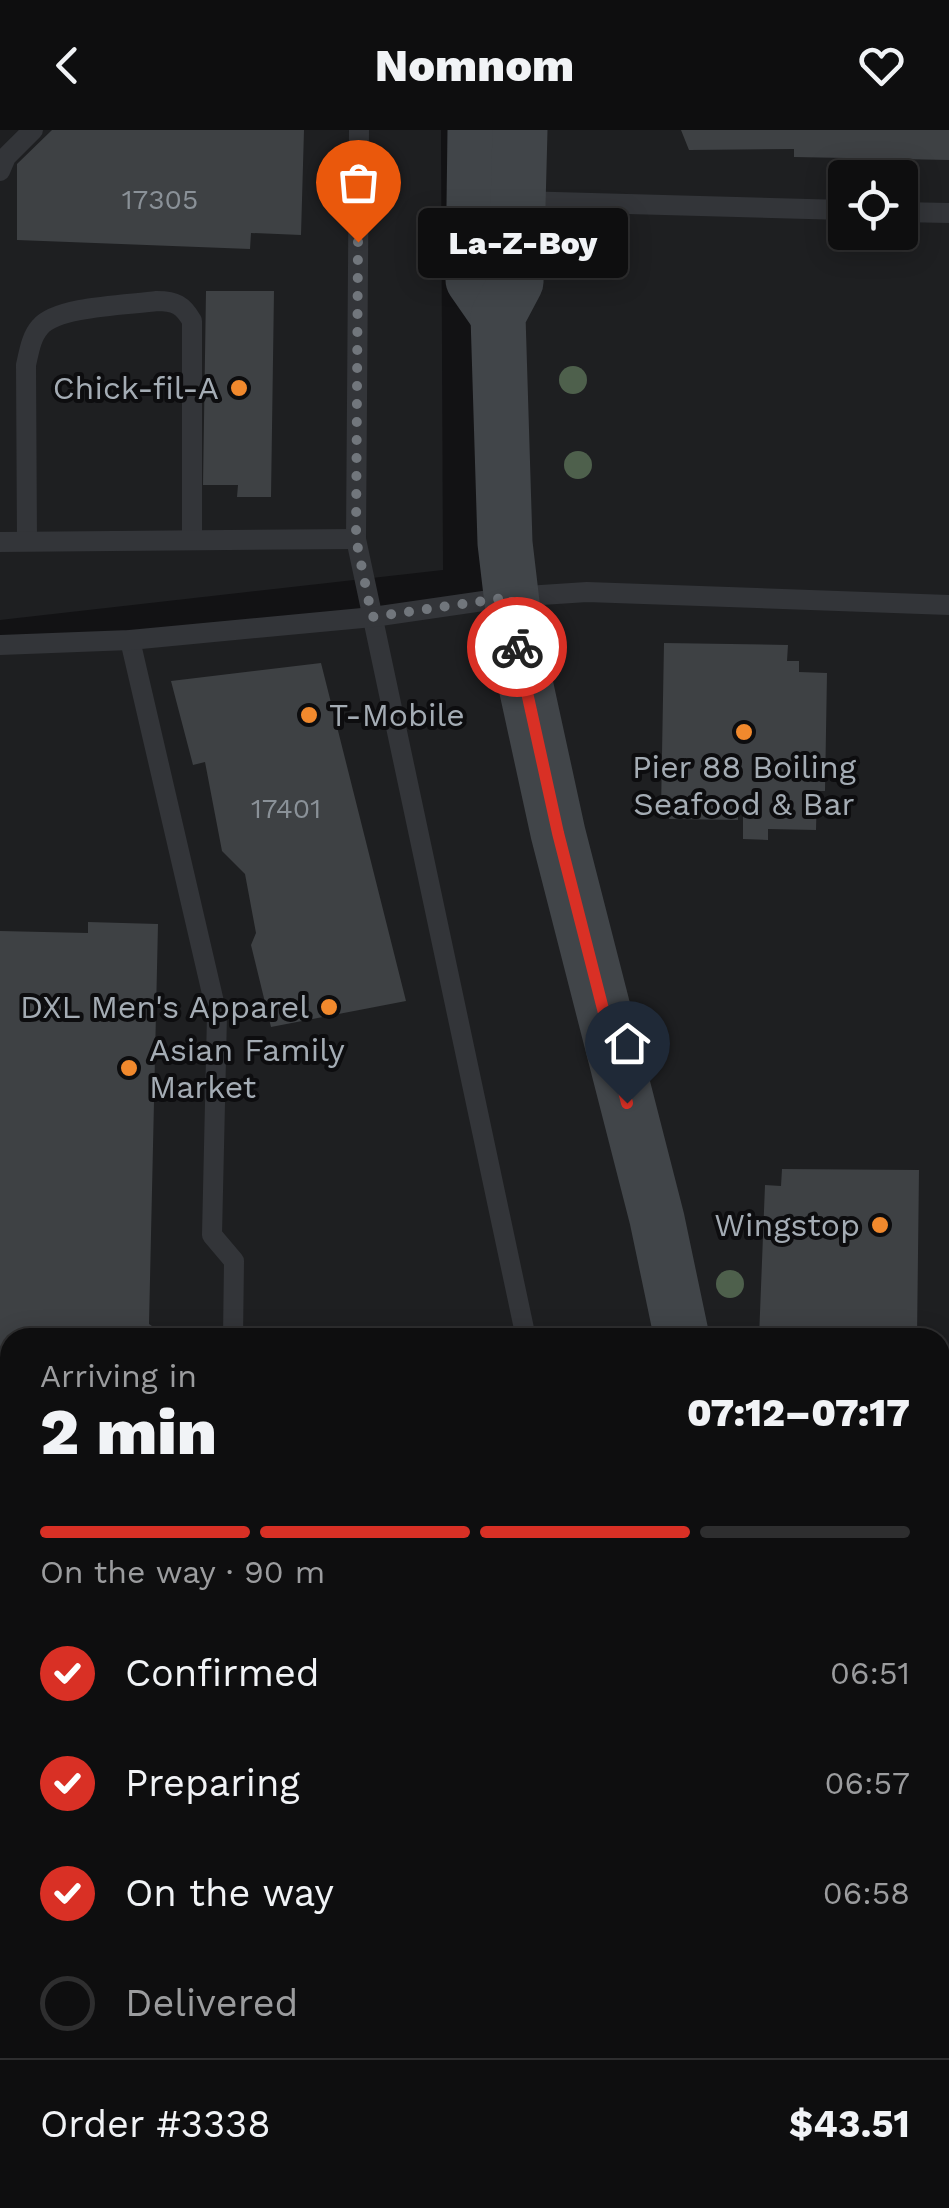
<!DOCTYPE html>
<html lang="en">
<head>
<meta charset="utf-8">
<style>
	:root { --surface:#0e0e0f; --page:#1c1c1d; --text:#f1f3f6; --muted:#9b9c9e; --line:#2e2e2f; --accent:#d93025 }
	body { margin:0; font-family:"Work Sans",sans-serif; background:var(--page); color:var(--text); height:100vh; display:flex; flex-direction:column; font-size:38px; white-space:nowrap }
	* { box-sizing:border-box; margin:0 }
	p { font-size:32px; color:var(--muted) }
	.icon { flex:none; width:55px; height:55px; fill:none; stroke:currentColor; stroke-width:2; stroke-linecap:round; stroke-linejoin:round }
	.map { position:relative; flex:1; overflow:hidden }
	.details { position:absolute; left:0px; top:1198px; width:950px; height:882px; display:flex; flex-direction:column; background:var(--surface); border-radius:30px 30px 0 0; box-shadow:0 5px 25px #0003,0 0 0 2px var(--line) }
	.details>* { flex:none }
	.tools { position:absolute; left:828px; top:30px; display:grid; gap:20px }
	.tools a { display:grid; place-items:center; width:90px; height:90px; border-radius:10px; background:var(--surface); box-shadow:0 5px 25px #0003,0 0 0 2px var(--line); font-size:50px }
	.pin { position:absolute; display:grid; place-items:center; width:85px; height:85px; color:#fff; margin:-102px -42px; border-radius:50% 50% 50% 0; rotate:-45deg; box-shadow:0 0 10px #0007 }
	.pin .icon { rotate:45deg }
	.courier { position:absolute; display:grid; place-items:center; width:100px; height:100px; margin:-50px; border:8px solid #d93025; border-radius:50%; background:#fff; color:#222; box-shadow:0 2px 12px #0007 }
	.bubble { position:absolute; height:70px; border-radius:10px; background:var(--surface); box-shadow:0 5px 25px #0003,0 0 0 2px var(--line); font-size:32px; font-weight:800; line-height:70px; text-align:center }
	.head em { font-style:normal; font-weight:800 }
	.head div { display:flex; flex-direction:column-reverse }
	.head { display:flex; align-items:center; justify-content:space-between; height:170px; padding:0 40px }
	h1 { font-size:65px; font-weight:800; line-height:75px }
	.bar { display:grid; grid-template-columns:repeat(4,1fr); gap:15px 10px; align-content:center; height:120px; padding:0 40px }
	.bar i { height:12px; border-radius:8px; background:var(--line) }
	.bar .active { background:var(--accent) }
	.bar p { grid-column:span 4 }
	.line { display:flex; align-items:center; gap:25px; padding:0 40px; border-top:2px solid var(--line) }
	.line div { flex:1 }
	ol { padding:0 40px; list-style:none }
	li { display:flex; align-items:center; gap:30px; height:110px }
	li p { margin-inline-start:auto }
	li .icon { padding:10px; border-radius:50%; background:var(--accent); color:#fff; stroke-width:4 }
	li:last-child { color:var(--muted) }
	li i { width:55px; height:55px; border:5px solid var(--line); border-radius:50% }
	header { display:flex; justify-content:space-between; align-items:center; height:130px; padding:0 40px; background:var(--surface); font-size:45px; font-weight:800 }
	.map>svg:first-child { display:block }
	.built { fill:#1e1f21; fill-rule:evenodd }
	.building { fill:#3e4144 }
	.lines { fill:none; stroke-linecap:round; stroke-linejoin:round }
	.lane { stroke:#333539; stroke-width:20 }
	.secondary { stroke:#414549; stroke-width:55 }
	.tree { fill:#4e604c }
	.done { stroke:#71767c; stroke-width:10; stroke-dasharray:0 18 }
	.route { stroke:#d93025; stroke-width:12 }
	.poi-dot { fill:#f1892d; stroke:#0d0d0f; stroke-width:4 }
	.labels { text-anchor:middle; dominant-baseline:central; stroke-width:8; stroke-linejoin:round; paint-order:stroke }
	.number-label { font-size:28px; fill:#8a9198 }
	.poi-label { font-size:32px; fill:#a4acb4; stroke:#0d0d0f; text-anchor:end }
</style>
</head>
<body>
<header><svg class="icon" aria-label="back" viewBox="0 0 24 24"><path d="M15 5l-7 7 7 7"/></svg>Nomnom<svg class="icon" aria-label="heart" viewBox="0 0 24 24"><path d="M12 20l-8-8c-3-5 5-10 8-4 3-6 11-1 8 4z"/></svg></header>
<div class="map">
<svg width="949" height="2078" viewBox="0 0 949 2078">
	<rect width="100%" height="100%" fill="#121214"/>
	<g class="built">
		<polygon points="0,0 441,0 443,440 0,490"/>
		<path d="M515,0H949V2078H0V515L511,467ZM845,48H900V102H845ZM10,1208H940V2070H10Z"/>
	</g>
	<g class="building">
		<polygon points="52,0 304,0 301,105 251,103 250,119 17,110 17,34"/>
		<polygon points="681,0 949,0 949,30 794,27 794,19 689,20"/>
		<polygon points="206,161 274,161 271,367 237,367 238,355 203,355"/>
		<polygon points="664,513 788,515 787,531 799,531 799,542 827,543 825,661 817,661 816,700 768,699 768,710 743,709 743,681 738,681 738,690 669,689 669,680 661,680"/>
		<polygon points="321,533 406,871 271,897 251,815 256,803 245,744 222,721 205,632 193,635 171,551"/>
		<polygon points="88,792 158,794 149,1194 170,1208 10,1208 10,1813 0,1813 0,801 88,803"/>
		<polygon points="782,1039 919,1040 917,1208 759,1208 765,1055 781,1056"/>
		<polygon points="0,2034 10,2035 10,2070 43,2070 43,2078 0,2078"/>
	</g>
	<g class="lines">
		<g class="lane">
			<polyline points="359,0 356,409 526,1208"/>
			<polyline points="0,41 6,27 33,0"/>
			<polyline points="519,71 845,80"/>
			<polyline points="900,82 949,83"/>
			<path d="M27,411L26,235C29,222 31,207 40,197C57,176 129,175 157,171C175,171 183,175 192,191V410"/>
			<polyline points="0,412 356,409"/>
			<polyline points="130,510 217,885 212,1105 234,1131 233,1208"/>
			<polyline points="0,515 130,510 373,487 511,467 587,462 949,475"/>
			<polyline points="940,1426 949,1424"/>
			<polyline points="940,1531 949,1529"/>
			<polyline points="940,1750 949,1789"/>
			<polyline points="0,1879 10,1879"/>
			<polyline points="940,2066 949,2064"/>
			<polyline points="687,2070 852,2078"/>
			<polyline points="325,2078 332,2070"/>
			<polyline points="889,2078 922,2070"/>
		</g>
		<g class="secondary">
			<polyline points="475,0 473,150 498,186"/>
			<polyline points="520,0 516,152 498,186 505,413 517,515 558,703 657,1089 682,1208"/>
			<polyline points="880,2070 882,2078"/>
		</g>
	</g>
	<g class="tree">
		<circle cx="573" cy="250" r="14"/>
		<circle cx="578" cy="335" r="14"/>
		<circle cx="730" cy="1154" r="14"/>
	</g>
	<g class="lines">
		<polyline class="done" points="358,112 356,409 372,487 511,467 517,517"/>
		<polyline class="route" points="517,517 558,703 627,973"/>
	</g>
	<g class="poi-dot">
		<circle cx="239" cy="258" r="10"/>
		<circle cx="309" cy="585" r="10"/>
		<circle cx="744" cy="602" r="10"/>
		<circle cx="329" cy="877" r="10"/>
		<circle cx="129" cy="938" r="10"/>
		<circle cx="880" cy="1095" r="10"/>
	</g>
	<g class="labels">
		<g class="number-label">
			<text x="160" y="69">17305</text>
			<text x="286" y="678">17401</text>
		</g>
		<g class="poi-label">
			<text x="219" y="258">Chick-fil-A</text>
			<text x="329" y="585" text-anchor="start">T-Mobile</text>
			<text x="744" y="637" text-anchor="middle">Pier 88 Boiling<tspan x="744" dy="37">Seafood &amp; Bar</tspan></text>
			<text x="309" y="877">DXL Men's Apparel</text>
			<text x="149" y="920" text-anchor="start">Asian Family<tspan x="149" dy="37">Market</tspan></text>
			<text x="860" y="1095">Wingstop</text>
		</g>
	</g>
</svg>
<div class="tools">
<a><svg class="icon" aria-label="locate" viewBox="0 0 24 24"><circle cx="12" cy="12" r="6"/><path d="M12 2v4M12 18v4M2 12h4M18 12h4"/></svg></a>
</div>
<div class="pin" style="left:358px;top:112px;background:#ea580c"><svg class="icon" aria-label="bag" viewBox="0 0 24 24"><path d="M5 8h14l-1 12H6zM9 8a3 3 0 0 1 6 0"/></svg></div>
<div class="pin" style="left:627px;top:973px;background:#1f2937"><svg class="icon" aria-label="home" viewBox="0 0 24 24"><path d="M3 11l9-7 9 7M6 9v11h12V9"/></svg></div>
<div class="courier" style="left:517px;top:517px"><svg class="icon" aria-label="bike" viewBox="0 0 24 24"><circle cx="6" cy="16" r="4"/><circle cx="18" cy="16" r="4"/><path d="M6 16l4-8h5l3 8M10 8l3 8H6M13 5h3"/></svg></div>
<div class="bubble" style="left:418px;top:78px;width:210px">La-Z-Boy</div>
<section class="details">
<div class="head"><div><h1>2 min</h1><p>Arriving in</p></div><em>07:12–07:17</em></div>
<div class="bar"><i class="active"></i><i class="active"></i><i class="active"></i><i></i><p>On the way · 90 m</p></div>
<ol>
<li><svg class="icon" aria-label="check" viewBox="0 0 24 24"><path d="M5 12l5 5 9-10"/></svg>Confirmed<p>06:51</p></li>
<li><svg class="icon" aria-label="check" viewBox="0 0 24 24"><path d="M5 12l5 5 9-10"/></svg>Preparing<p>06:57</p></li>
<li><svg class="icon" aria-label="check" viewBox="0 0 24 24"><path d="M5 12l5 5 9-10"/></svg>On the way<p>06:58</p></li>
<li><i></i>Delivered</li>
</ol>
<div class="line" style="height:130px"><div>Order #3338</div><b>$43.51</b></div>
</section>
</div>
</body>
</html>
